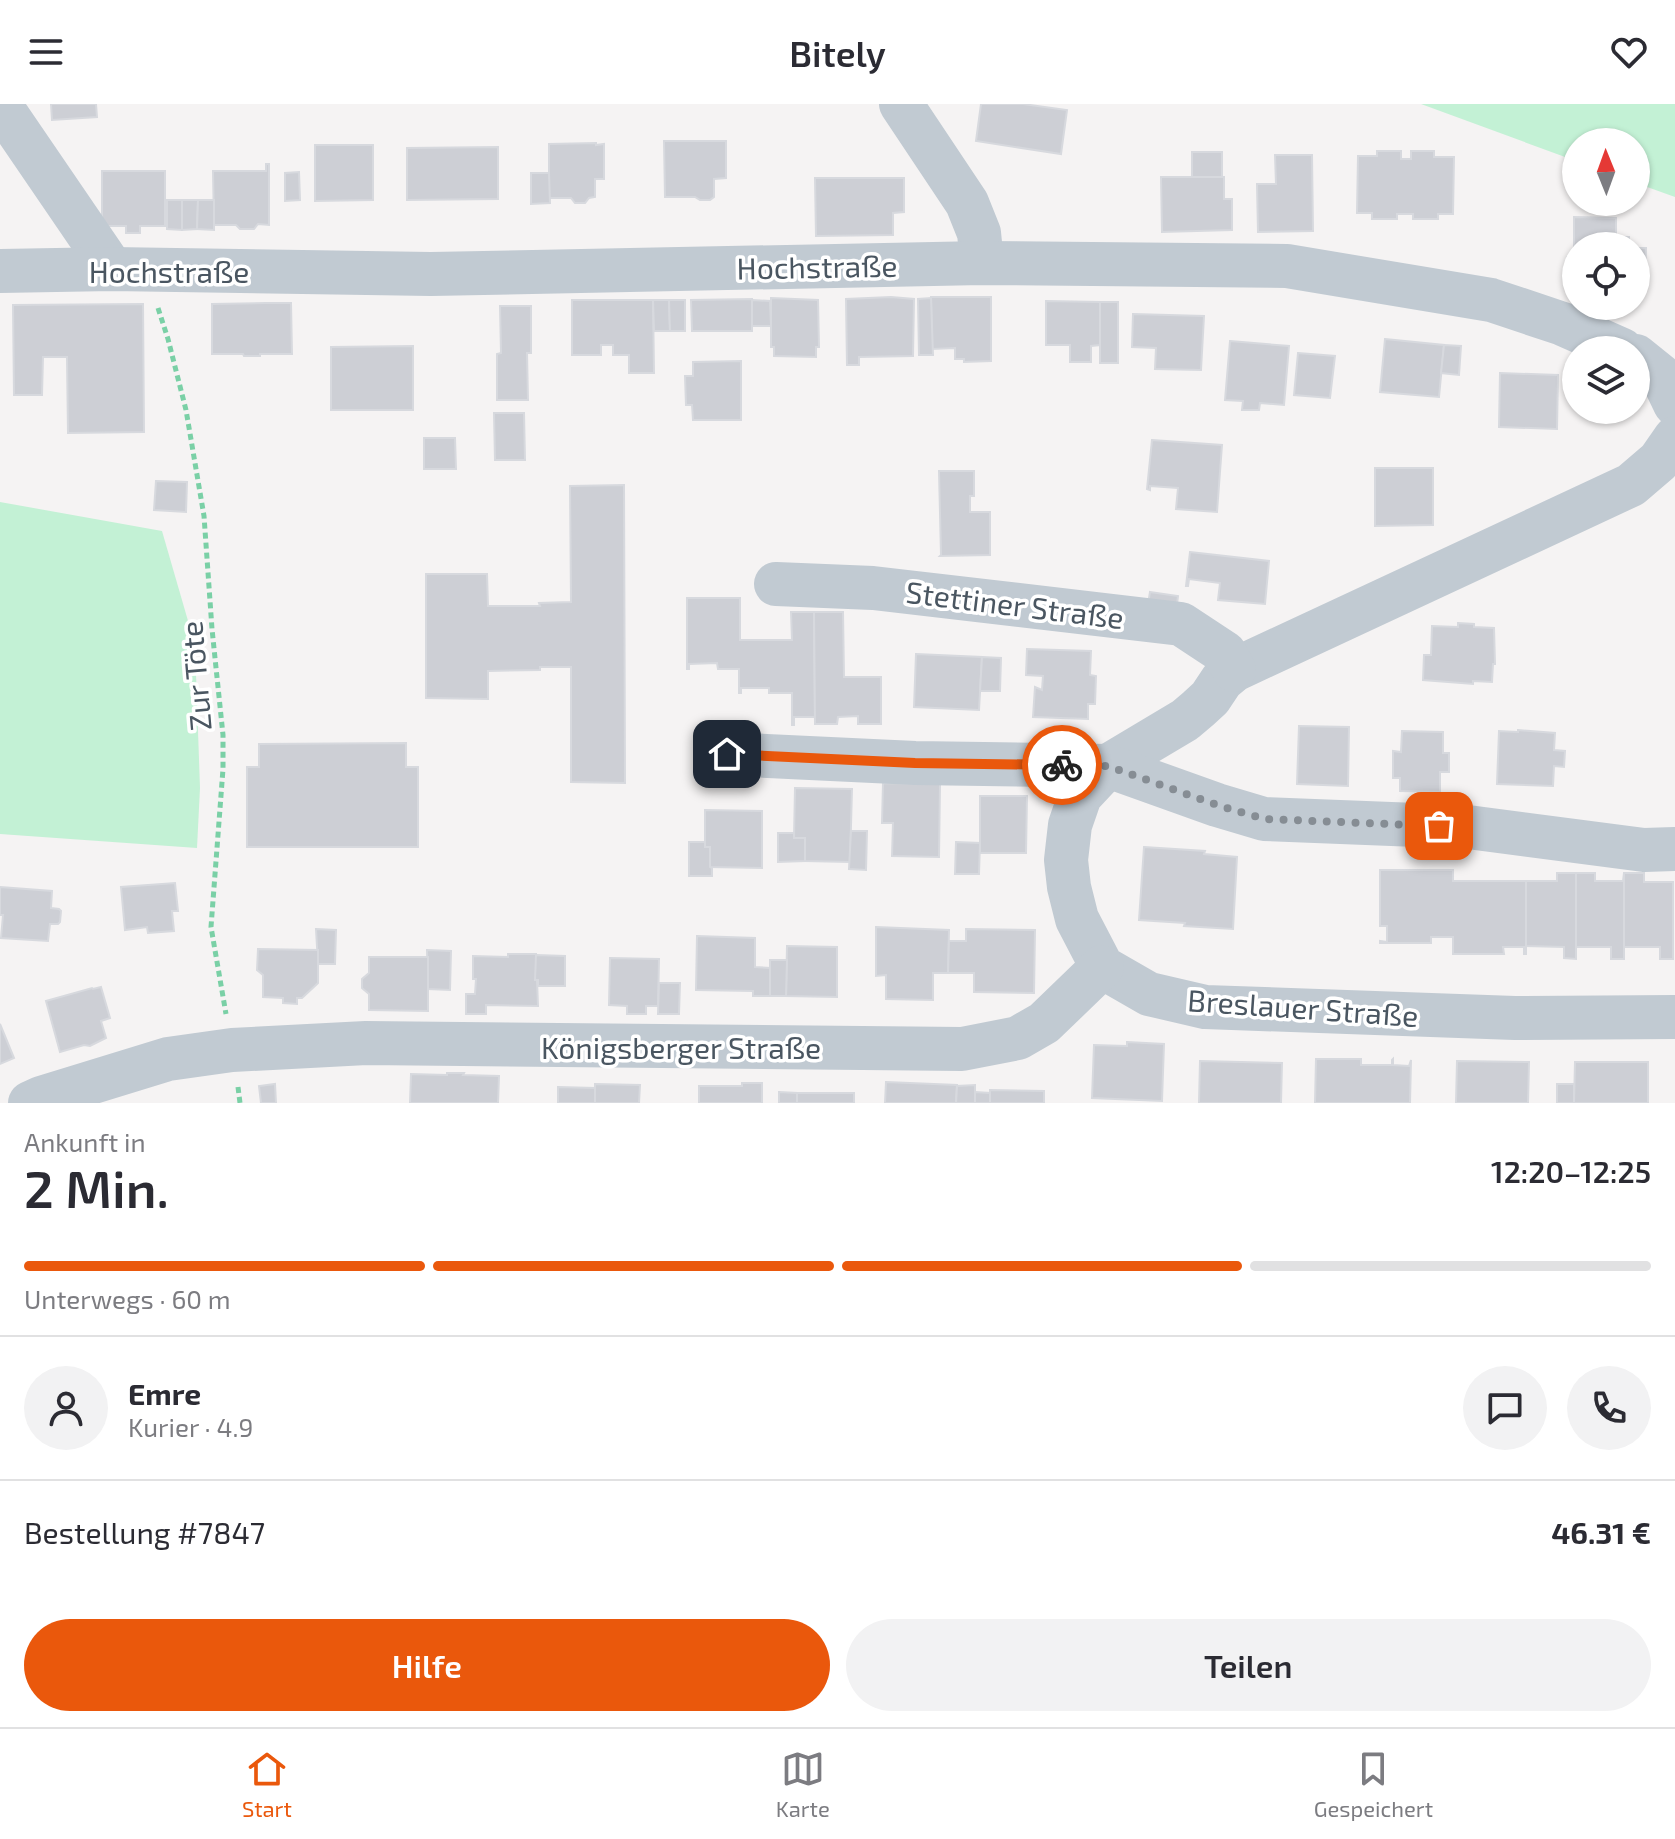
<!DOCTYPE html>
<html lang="de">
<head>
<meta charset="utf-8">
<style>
	:root { --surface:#fff; --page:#f2f2f3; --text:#2b2b33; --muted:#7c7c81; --line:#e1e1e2; --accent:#ea580c }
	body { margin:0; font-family:"Exo 2",sans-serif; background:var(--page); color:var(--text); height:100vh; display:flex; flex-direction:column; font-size:30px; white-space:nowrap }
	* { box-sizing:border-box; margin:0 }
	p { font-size:26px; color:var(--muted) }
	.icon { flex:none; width:44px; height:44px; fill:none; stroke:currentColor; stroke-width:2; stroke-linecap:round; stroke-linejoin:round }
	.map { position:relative; height:999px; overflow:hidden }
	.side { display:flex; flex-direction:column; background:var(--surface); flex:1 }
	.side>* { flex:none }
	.needle { width:52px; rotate:359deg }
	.fabs { position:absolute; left:1562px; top:24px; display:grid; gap:16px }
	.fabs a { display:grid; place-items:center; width:88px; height:88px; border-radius:50%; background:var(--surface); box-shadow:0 2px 6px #0004; font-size:40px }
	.pin { position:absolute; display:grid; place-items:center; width:68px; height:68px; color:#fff; margin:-34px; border-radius:16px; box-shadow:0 4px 12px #0006 }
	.courier { position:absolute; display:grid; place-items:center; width:80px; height:80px; margin:-40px; border:6px solid #ea580c; border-radius:50%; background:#fff; color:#222; box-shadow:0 2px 10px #0007 }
	.overview em { font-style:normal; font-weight:600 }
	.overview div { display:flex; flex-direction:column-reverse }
	.overview { display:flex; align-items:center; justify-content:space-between; height:136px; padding:0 24px }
	h1 { font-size:52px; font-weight:600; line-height:60px }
	.bar { display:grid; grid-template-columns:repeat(4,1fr); gap:12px 8px; align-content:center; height:96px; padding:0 24px }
	.bar i { height:10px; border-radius:6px; background:var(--line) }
	.bar .current { background:var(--accent) }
	.bar p { grid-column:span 4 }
	.line { display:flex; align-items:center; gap:20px; padding:0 24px; border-top:2px solid var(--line) }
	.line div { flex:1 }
	.round { display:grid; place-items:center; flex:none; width:84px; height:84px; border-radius:42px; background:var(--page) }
	.primary-button { display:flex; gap:16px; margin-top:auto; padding:16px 24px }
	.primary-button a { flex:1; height:92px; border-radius:48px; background:var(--accent); color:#fff; font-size:32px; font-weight:600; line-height:92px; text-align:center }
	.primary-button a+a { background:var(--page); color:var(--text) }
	header { display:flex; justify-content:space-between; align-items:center; height:104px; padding:0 24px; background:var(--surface); font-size:36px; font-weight:600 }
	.menu { display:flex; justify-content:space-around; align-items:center; height:112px; border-top:2px solid var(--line); background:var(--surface); font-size:22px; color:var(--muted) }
	.menu a { display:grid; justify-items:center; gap:4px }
	.menu .current { color:var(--accent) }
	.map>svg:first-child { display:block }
	.green { fill:#c3f1d5 }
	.building { fill:#cdcfd5; stroke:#d7d9de; stroke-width:2 }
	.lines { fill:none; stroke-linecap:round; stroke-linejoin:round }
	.path { stroke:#7ad0a6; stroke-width:5; stroke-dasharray:6 4; stroke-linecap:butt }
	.minor { stroke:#c1cad2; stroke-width:44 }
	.done { stroke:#868d94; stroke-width:8; stroke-dasharray:0 14.4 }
	.route { stroke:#ea580c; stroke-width:10 }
	.labels { text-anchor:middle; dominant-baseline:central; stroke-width:7; stroke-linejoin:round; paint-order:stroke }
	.street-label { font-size:30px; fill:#4a5661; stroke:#fff }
</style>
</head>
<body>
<header><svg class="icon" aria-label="menu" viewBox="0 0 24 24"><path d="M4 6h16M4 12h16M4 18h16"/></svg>Bitely<svg class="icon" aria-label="heart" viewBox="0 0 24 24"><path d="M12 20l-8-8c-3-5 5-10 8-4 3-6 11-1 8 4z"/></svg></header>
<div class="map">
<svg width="1675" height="999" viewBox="0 0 1675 999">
	<rect width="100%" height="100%" fill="#f5f3f3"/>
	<g class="green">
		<polygon points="1421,0 1675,0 1675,93 1636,79 1636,38 1576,38 1576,57"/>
		<polygon points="0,398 162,427 195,541 200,684 197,744 0,730"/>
	</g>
	<g class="building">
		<polygon points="51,0 96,0 97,13 52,16"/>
		<polygon points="981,0 1023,0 1067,6 1061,50 976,37"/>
		<polygon points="664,37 726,37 726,74 714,75 714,93 710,96 700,96 695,93 665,93"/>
		<polygon points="596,39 596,41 604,40 604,75 595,75 595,93 589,94 585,99 575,99 571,94 549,94 549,40"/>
		<polygon points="315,41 373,41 373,96 315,97"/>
		<polygon points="498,43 498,95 407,96 407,44"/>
		<polygon points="1377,47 1401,47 1401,55 1411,55 1411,47 1434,47 1434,53 1454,53 1453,110 1438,110 1438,115 1413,115 1413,110 1397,110 1397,115 1372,115 1372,109 1357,109 1358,52 1377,52"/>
		<rect x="1192" y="48" width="30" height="25"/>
		<polygon points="1275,51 1312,51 1313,127 1258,128 1257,80 1276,80"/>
		<polygon points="266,60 269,60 269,121 258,120 254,125 240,125 236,121 214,121 213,67 266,67"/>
		<polygon points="102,67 165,67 165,122 140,122 140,129 126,129 126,122 102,122"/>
		<polygon points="299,68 300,96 285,97 285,69"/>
		<polygon points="531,69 549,69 550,99 531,100"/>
		<polygon points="1161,73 1224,73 1224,95 1232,95 1232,126 1162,128"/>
		<polygon points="815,74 904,74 904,108 893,109 893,131 816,132"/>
		<polygon points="167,96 182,96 182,126 167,125"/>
		<polygon points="182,96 198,96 197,125 182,126"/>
		<polygon points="198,96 214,96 214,126 197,125"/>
		<polygon points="1574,113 1616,114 1616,133 1629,133 1629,142 1576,142 1576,174 1567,174 1567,153 1574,153"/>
		<polygon points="1636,144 1646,144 1645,175 1636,175"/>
		<polygon points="891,193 914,195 913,252 859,253 859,261 847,261 846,195"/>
		<polygon points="931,193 991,193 991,257 964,258 964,255 955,255 955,244 932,245"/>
		<polygon points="771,194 818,196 819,243 816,243 816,253 774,252 774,243 771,243"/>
		<polygon points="931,194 933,251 919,251 918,195"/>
		<polygon points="752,195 752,227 692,227 691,196"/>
		<polygon points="572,196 653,196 654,269 629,269 629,251 613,251 613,241 601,241 601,251 572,251"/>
		<polygon points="653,196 669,196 670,227 654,227"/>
		<polygon points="669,196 685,196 685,227 670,227"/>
		<polygon points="752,196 770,197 771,222 752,222"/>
		<polygon points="1046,197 1100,198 1100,241 1091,242 1091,258 1070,258 1070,241 1046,241"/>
		<rect x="1100" y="198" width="18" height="61"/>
		<polygon points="266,199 291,199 292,250 260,250 260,252 244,252 243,250 212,250 212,200"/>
		<polygon points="143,200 144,328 68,329 67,253 43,253 42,291 14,291 13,201"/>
		<polygon points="500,202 531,202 531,249 527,249 528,296 497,296 497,250 501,249"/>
		<polygon points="1133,210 1204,212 1201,266 1155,265 1156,244 1132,243"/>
		<polygon points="1385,235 1444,241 1439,293 1380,288"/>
		<polygon points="1230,237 1289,242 1284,301 1260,299 1259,306 1242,306 1243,297 1225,296"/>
		<polygon points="1444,241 1461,242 1459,271 1441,269"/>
		<polygon points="413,242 413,306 331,306 331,243"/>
		<polygon points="1298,249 1335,252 1330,294 1294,291"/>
		<polygon points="741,257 741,316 693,316 692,301 686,301 685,272 693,272 693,258"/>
		<polygon points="1500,269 1558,271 1557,325 1499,323"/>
		<polygon points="494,309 524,309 525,356 495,356"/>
		<polygon points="424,334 455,334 456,365 424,365"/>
		<polygon points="1152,336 1222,341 1217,408 1176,405 1178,384 1150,382 1150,386 1147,385"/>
		<polygon points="1375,364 1433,364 1433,421 1375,422"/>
		<polygon points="939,367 974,367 974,392 970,392 970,408 990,408 990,451 940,452 941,451"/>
		<polygon points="156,377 187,378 186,408 154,406"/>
		<polygon points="624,381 625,679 571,678 571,563 540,563 540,566 488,567 488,595 426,594 426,470 487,470 488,502 540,502 539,499 571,498 570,382"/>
		<polygon points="1190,448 1269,457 1265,500 1218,496 1220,479 1189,475 1188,482 1186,482"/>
		<polygon points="1150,488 1178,492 1176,509 1147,506"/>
		<polygon points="687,494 740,494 740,536 792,536 791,508 814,508 815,613 794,613 794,621 792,621 792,589 769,589 769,584 741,584 741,589 739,589 739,565 718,565 717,559 689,560 689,565 687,565"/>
		<polygon points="814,508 843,508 844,573 881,573 881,620 858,620 858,612 838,613 837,620 815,620"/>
		<polygon points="1458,519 1474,520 1474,523 1494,524 1495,560 1493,560 1492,578 1473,577 1473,580 1423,576 1424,551 1431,551 1432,522 1458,523"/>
		<polygon points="1027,545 1091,547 1090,571 1096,572 1095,600 1088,600 1088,615 1033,613 1035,583 1042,586 1043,572 1026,571"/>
		<polygon points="916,550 982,553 979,606 914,603"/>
		<polygon points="982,553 1001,554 1000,587 980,587"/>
		<polygon points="1299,622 1349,623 1348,682 1297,680"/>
		<polygon points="1518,626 1555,629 1554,646 1565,647 1564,663 1554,662 1553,682 1497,680 1499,627 1518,628"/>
		<polygon points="1402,627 1443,628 1443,649 1449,649 1449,668 1440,668 1440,688 1400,687 1400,674 1393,674 1393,647 1401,648"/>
		<polygon points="406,639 406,663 418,663 418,743 247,743 247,663 259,663 259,640"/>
		<polygon points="883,679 940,680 939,753 892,752 893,719 882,719"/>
		<polygon points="795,684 852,685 850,758 805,757 805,734 794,734"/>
		<polygon points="980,692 1027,692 1026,749 980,749"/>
		<polygon points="705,706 762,707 762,764 710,763 710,743 705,743"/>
		<polygon points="851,727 867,727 866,766 849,765"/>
		<polygon points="778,729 794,729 794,734 805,734 805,757 778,758"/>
		<polygon points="689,738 705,738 705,743 710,743 710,763 712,764 712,772 689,772"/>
		<polygon points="956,738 980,739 979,770 955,770"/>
		<polygon points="1144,743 1205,747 1204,750 1237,753 1233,825 1184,822 1185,819 1139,816"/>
		<polygon points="1380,766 1453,766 1453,777 1526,777 1526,850 1524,850 1524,843 1503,843 1504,850 1453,850 1453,833 1431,833 1431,839 1380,839 1380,837 1387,838 1387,822 1380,822"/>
		<polygon points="1557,769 1576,769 1576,855 1564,854 1564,843 1526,842 1526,777 1557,777"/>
		<polygon points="1576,769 1595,769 1595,777 1623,777 1624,769 1624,855 1611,855 1611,843 1576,843"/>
		<polygon points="1624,769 1644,769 1644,778 1673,778 1673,855 1660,855 1660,843 1624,843"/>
		<polygon points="175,779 178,807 172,807 174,827 148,829 147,823 125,826 121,783"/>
		<polygon points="0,783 52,787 51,804 59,805 61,807 60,818 58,820 50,820 48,837 1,834 3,811 0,811"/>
		<polygon points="876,823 949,826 948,869 933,869 933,896 886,895 886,871 876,872"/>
		<polygon points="316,825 336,826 335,860 318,860"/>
		<polygon points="966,825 1035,826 1034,889 974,888 974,869 948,869 949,837 966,837"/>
		<polygon points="697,832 755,834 755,863 770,864 770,892 753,892 753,887 696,886"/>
		<polygon points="787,842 837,843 837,893 786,892"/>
		<polygon points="258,845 318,846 318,879 302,894 297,894 297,900 283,899 283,894 263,893 263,871 257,866"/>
		<polygon points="427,846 451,847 450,886 428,885"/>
		<polygon points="508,850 536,850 538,902 486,901 486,910 466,910 466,890 475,890 476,875 473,875 473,852 508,853"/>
		<polygon points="536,851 565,852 565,882 538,882 538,876 535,876"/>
		<polygon points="369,853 428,853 428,907 369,906 369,890 362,884 362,875 369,869"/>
		<polygon points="610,854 659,855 658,902 646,902 646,910 627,910 627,902 609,901"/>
		<polygon points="770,856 787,856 786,892 770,892"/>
		<polygon points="659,879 680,879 679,910 658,910"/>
		<polygon points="101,883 110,914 101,917 106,934 90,942 84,941 60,948 46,897 92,884 93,885"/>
		<polygon points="0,920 14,954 0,960"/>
		<polygon points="1127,938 1164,940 1162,997 1092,994 1094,941 1127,942"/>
		<polygon points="1316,955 1361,955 1361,961 1392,961 1392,956 1393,955 1393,961 1409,962 1411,956 1410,999 1315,999"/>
		<polygon points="1200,957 1282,959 1281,999 1199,999"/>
		<polygon points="1457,957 1529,958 1528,999 1456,999"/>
		<polygon points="1575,958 1648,958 1648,999 1574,999"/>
		<polygon points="447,969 464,969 463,971 499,972 498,999 410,999 411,970 447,971"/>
		<polygon points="886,978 957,981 956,999 885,999"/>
		<polygon points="742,979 762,979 762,999 699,999 699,982 742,982"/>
		<polygon points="275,980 276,999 261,999 259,982"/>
		<polygon points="595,980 640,981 639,999 595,999"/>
		<rect x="1557" y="980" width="17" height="19"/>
		<polygon points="975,981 975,999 956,999 957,982"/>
		<polygon points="558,983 595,984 595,999 558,999"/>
		<polygon points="990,986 1044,987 1044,999 990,999"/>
		<polygon points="779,988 797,989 797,999 779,999"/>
		<polygon points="975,988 990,989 990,999 975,999"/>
		<rect x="797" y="989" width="57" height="10"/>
	</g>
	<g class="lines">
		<g class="path">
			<polyline points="158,204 168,235 186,306 204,412 212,525 223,631 223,665 211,823 226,910"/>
			<polyline points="238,983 240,999"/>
		</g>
		<g class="minor">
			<polyline points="901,0 967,99 979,129 982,159"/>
			<polyline points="0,1 112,165"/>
			<polyline points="0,167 112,165 431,170 982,159 1287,162 1491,196 1563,220 1622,246"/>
			<polyline points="1636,252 1662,273 1675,300"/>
			<polyline points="1675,334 1659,357 1631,381 1234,566 1222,576 1210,594 1198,605 1185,616 1108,662 1080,692 1070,721 1066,756 1069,783 1077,815 1102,863 1149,890 1205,903 1515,914 1675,913"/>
			<polyline points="776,480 873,484 1181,520 1225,549 1234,566"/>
			<polyline points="727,650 915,659 1108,662 1217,701 1264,715 1468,723 1644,746 1675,745"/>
			<polyline points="30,999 41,994 168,955 232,946 366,939 962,945 1018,934 1044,919 1102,863"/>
		</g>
	</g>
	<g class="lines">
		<polyline class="done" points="1062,661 1108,662 1217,701 1264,715 1439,722"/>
		<polyline class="route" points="727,650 915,659 1062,661"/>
	</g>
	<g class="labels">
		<g class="street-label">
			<text transform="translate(817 162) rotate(-1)">Hochstraße</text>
			<text x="169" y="167">Hochstraße</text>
			<text transform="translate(1015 500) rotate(7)">Stettiner Straße</text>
			<text transform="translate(195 572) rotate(-95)">Zur Töte</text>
			<text transform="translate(1303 903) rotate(4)">Breslauer Straße</text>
			<text x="681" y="943">Königsberger Straße</text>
		</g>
	</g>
</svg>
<div class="fabs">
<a><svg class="needle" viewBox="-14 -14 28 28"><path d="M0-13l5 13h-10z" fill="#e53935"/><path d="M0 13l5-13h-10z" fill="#7c7c81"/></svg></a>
<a><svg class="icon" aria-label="locate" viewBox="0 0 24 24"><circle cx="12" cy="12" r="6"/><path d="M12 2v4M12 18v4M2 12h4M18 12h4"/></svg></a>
<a><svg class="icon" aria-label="layers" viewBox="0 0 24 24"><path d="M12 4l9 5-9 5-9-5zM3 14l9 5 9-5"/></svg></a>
</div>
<div class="pin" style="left:1439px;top:722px;background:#ea580c"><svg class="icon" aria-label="bag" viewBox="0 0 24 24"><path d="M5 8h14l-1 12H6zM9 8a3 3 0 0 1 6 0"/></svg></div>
<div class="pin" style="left:727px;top:650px;background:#1f2937"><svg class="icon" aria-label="home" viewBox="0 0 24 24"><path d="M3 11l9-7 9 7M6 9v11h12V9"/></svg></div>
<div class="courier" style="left:1062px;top:661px"><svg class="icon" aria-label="bike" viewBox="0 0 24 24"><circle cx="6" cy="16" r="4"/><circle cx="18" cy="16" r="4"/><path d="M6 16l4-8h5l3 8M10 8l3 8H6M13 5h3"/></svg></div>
</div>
<section class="side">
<div class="overview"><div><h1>2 Min.</h1><p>Ankunft in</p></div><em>12:20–12:25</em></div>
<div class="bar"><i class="current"></i><i class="current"></i><i class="current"></i><i></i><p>Unterwegs · 60 m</p></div>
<div class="line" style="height:144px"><a class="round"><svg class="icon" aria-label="person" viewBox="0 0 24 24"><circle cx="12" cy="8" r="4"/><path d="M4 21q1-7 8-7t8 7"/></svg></a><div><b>Emre</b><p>Kurier · 4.9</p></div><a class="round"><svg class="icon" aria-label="chat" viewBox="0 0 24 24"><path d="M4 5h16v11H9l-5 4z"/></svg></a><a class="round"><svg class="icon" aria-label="phone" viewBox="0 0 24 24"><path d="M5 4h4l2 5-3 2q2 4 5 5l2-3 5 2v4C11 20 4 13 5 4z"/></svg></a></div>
<div class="line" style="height:104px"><div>Bestellung #7847</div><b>46.31 €</b></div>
<div class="primary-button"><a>Hilfe</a><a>Teilen</a></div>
</section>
<nav class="menu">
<a class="current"><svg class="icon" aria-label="home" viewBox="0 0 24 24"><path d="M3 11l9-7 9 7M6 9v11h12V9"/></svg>Start</a>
<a><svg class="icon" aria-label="map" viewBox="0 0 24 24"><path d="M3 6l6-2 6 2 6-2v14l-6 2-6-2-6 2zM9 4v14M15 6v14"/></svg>Karte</a>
<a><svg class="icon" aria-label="saved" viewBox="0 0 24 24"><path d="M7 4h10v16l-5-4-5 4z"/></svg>Gespeichert</a>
</nav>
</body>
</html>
